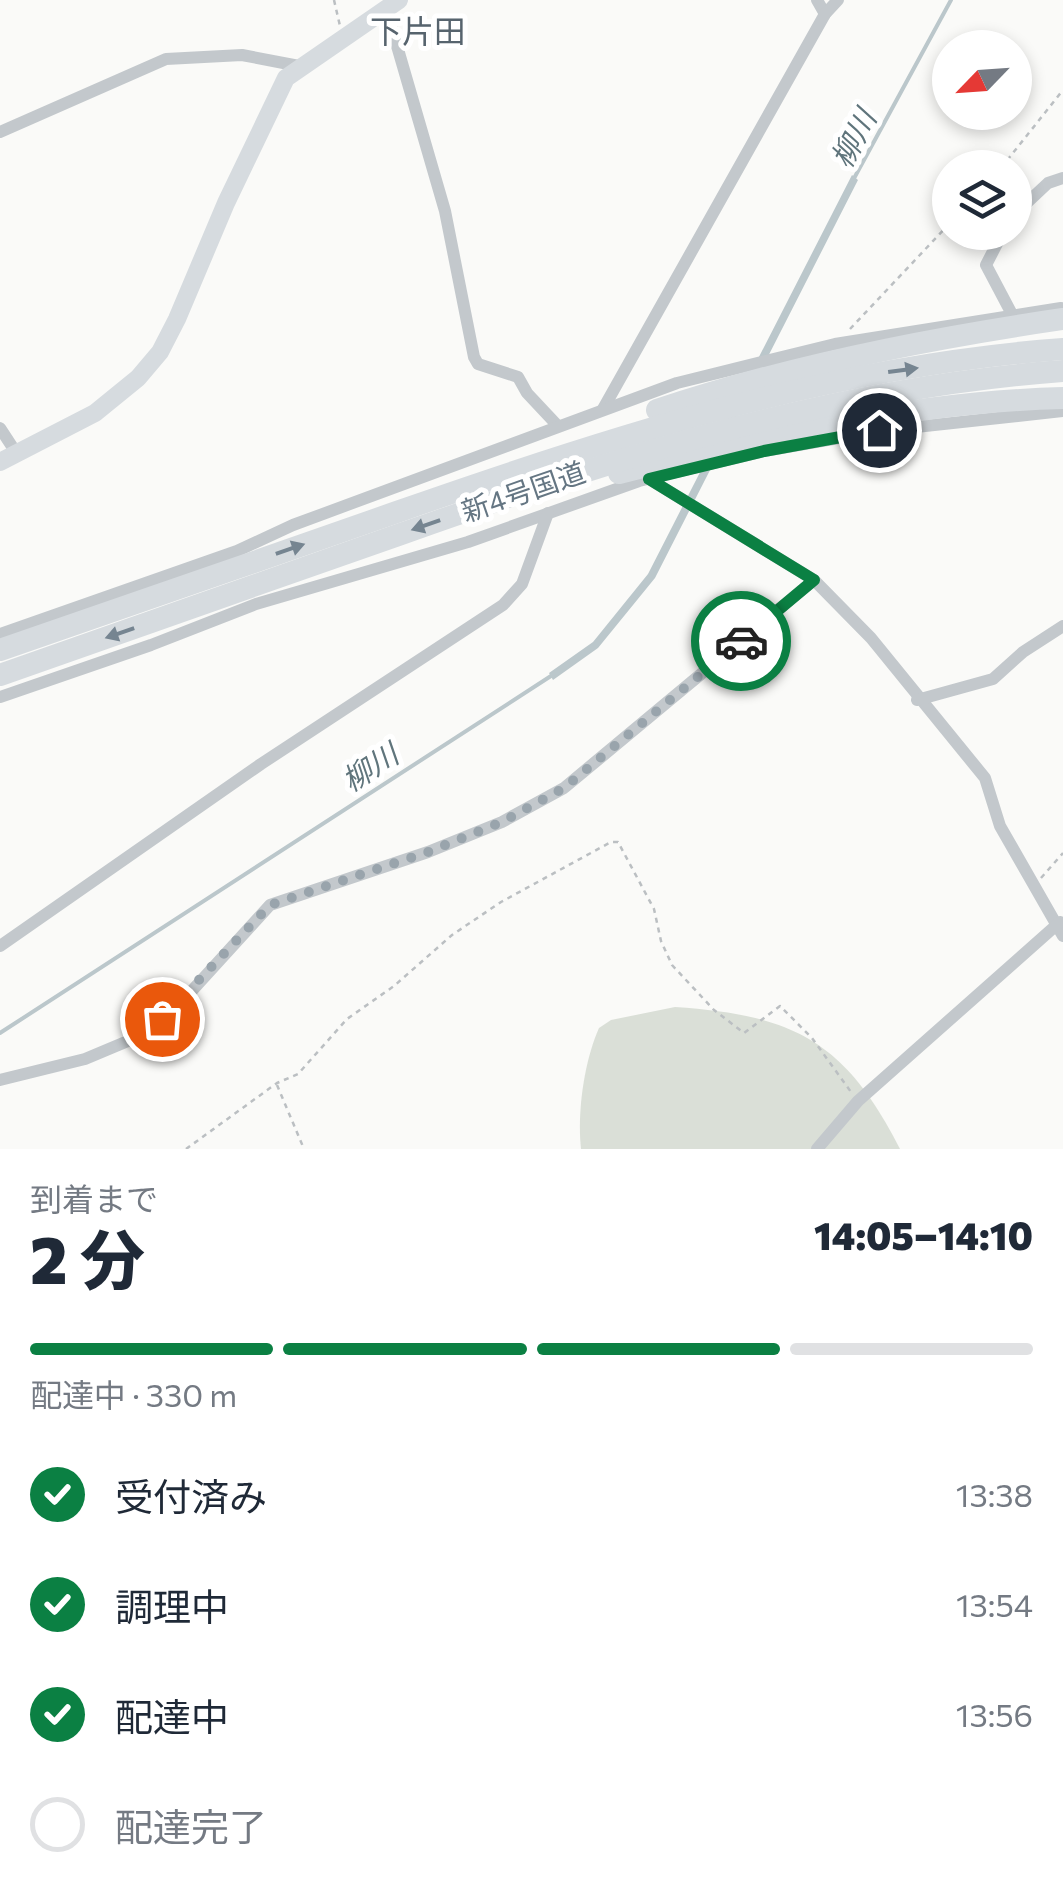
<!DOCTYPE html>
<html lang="ja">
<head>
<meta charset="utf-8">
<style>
	:root { --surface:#fff; --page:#f6f6f7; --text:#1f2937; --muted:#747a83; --line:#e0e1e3; --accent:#0b8043 }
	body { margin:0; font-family:Commissioner,"Noto Sans JP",sans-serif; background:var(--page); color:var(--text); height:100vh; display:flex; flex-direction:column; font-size:38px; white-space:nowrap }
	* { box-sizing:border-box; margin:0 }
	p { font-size:32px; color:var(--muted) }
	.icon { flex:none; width:55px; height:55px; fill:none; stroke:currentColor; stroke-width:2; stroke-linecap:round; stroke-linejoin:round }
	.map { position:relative; height:1149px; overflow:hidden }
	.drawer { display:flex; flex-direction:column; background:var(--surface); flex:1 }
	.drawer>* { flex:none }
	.needle { width:65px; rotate:245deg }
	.controls { position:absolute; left:932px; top:30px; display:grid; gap:20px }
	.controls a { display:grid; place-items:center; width:100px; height:100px; border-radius:50%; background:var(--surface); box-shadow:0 5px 15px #0003; font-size:50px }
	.pin { position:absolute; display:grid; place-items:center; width:85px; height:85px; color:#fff; margin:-42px; border:5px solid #fff; border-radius:50%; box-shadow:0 2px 10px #0007 }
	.courier { position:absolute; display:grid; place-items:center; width:100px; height:100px; margin:-50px; border:8px solid #0b8043; border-radius:50%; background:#fff; color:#222; box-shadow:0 2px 12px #0007 }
	.headline em { font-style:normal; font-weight:800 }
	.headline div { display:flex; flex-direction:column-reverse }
	.headline { display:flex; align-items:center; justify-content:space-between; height:170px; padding:0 30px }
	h1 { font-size:65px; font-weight:800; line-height:75px }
	.bar { display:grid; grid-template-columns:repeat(4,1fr); gap:15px 10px; align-content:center; height:120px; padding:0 30px }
	.bar i { height:12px; border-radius:8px; background:var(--line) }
	.bar .active { background:var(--accent) }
	.bar p { grid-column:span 4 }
	ol { padding:0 30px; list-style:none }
	li { display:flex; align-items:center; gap:30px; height:110px }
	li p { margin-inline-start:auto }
	li .icon { padding:10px; border-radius:50%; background:var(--accent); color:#fff; stroke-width:4 }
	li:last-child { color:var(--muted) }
	li i { width:55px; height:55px; border:5px solid var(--line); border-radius:50% }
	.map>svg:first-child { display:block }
	.green { fill:#dadfd7 }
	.water { fill:#bbc7cb }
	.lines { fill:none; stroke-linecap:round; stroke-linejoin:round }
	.stream { stroke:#bbc7cb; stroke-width:4 }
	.path { stroke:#bbbfc2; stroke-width:2.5; stroke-dasharray:5 5; stroke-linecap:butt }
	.street { stroke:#c3c8cc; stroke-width:12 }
	.secondary { stroke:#d6dbdf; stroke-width:18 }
	.highway { stroke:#d6dbdf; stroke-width:22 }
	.oneway { fill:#768591 }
	.done { stroke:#99a4ac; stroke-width:10; stroke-dasharray:0 18 }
	.route { stroke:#0b8043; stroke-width:12 }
	.labels { text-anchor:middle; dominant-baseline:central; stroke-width:10; stroke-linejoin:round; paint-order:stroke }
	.street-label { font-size:28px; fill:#657683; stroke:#fff }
	.water-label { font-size:30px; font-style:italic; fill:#60757c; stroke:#fff }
	.quarter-label { font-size:32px; fill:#57646e; stroke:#fff }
</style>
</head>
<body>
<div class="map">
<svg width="1063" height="1149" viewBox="0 0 1063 1149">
	<rect width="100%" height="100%" fill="#fafaf8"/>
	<path class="green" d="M675,1007C795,1015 845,1042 900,1149H581C577,1112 584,1062 599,1028L611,1020Z"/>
	<polygon class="water" points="852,175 858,180 655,578 598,648 553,680 549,673 593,642 648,574"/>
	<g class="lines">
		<g class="stream">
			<polyline points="852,182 951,0"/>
			<polyline points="0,1033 554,674"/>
		</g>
		<g class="path">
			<polyline points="334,0 340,26"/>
			<polyline points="1001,168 1063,90"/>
			<polyline points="850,329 950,223"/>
			<polyline points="1041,878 1063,853"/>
			<polyline points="277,1085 304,1149"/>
			<polyline points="186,1149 277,1083 298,1074 347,1019 394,986 452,935 501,902 611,842 618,842 654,909 661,941 672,965 714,1010 744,1033 780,1006 812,1038 851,1092"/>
		</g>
		<g class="street">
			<polyline points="817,0 825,14"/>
			<polyline points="386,8 445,211 474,357 478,364 518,377 527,393 557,425"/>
			<polyline points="0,132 166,59 242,55 299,66"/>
			<polyline points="1015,214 1048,183 1063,178"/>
			<polyline points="1003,232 986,265 1014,318"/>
			<polyline points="603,409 825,14 838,0"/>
			<polyline points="0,428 17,454"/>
			<polyline points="649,479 814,580 871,638 985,778 1000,826 1063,936"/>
			<polyline points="0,634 237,551 293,525 677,383 835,344 1061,308"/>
			<polyline points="0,697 151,645 256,604 468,542 639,481 764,451 879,431 1063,411"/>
			<polyline points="917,700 993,679 1023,652 1063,626"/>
			<polyline points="0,946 261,764 503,605 522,584 548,513"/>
			<polyline points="0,1080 85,1059 147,1033 178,1006 270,905 428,852 502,822 564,788 814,580"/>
			<polyline points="817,1149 858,1101 1060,922"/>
		</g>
		<polyline class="secondary" points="0,462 95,413 138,378 160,352 177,319 226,203 286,78 399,0"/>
		<g class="highway">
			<path d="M657,410C789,366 925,339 1063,319"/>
			<path d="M619,473C765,436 912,402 1063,398"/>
			<path d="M0,650C131,605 263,559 394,513C613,436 830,366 1063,349"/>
			<path d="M0,675C134,628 267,581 401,534C619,457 830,388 1063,371"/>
		</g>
	</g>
	<defs><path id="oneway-solid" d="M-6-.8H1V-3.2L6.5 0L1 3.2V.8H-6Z" transform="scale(2.5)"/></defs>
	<g class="oneway">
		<use href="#oneway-solid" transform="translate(903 370) rotate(-8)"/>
		<use href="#oneway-solid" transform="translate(426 525) rotate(161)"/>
		<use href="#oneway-solid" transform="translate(290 549) rotate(-19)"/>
		<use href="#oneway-solid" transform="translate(120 633) rotate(161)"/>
	</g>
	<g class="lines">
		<polyline class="done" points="162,1019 270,905 428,852 502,822 564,788 741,641"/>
		<polyline class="route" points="741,641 814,580 649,479 764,451 879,430"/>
	</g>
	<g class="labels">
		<g class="street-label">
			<text transform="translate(523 491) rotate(-19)">新4号国道</text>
		</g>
		<g class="water-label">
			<text transform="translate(852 138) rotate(-62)">柳川</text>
			<text transform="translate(369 766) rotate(-33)">柳川</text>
		</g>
		<g class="quarter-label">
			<text x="418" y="30">下片田</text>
		</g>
	</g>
</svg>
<div class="controls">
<a><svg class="needle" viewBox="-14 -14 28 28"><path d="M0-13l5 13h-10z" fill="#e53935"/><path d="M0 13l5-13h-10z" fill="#747a83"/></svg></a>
<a><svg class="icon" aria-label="layers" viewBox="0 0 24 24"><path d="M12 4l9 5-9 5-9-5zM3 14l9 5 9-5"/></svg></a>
</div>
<div class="pin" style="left:162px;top:1019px;background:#ea580c"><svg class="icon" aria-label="bag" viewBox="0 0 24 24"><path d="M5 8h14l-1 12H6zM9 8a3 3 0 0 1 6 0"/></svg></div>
<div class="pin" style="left:879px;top:430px;background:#1f2937"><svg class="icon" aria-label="home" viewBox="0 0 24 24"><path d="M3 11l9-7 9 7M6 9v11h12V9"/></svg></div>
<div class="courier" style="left:741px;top:641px"><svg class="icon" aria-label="car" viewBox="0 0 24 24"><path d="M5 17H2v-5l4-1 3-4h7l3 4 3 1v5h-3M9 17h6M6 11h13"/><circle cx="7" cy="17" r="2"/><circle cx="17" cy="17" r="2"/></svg></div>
</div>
<section class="drawer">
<div class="headline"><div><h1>2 分</h1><p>到着まで</p></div><em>14:05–14:10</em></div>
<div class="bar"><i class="active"></i><i class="active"></i><i class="active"></i><i></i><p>配達中 · 330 m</p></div>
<ol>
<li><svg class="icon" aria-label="check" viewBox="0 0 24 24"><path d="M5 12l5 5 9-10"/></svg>受付済み<p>13:38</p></li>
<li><svg class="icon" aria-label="check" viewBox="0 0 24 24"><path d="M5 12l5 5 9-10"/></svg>調理中<p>13:54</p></li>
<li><svg class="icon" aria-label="check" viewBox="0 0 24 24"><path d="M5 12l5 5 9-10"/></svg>配達中<p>13:56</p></li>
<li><i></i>配達完了</li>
</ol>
</section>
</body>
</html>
